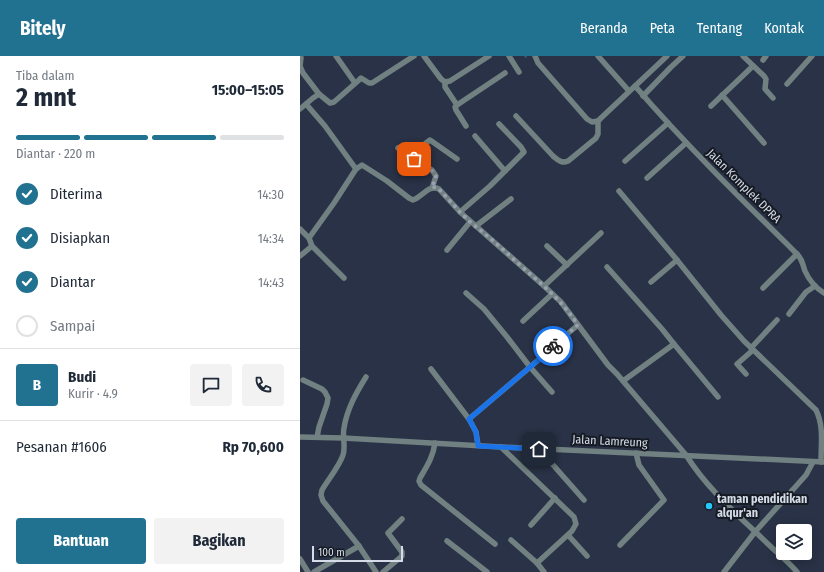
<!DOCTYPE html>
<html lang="id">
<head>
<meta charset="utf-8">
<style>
	:root { --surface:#fff; --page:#f2f2f3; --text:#1f2937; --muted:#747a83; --line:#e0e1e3; --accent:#217191 }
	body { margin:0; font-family:"Fira Sans Condensed",sans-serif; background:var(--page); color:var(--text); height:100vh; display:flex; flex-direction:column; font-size:15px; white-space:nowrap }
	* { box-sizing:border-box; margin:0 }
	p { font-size:13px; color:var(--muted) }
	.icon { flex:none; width:22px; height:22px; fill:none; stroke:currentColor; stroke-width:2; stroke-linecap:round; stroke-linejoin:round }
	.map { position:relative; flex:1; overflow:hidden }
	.details { display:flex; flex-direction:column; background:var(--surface); width:300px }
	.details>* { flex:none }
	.controls { position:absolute; left:476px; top:468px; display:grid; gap:8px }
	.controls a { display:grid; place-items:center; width:36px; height:36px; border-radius:4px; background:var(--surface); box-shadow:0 2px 10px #0003; font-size:20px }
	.scale { position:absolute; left:12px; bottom:10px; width:91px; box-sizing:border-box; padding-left:4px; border:2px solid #d5dce8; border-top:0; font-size:11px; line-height:14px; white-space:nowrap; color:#d5dce8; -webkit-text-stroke:3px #161a23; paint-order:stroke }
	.pin { position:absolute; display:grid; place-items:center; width:34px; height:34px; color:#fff; margin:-17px; border-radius:8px; box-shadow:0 2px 6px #0006 }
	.courier { position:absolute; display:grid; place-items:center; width:40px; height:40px; margin:-20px; border:3px solid #1a73e8; border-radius:50%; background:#fff; color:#222; box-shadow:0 1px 5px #0007 }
	.overview em { font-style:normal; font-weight:700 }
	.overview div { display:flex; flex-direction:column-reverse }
	.overview { display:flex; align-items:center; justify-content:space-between; height:68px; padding:0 16px }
	h1 { font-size:26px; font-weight:700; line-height:30px }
	.bar { display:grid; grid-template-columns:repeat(4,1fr); gap:6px 4px; align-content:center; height:48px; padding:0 16px }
	.bar i { height:5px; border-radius:3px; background:var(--line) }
	.bar .selected { background:var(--accent) }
	.bar p { grid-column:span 4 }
	.line { display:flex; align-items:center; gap:10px; padding:0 16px; border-top:1px solid var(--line) }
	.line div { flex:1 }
	.round { display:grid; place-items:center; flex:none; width:42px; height:42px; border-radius:4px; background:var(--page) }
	ol { padding:0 16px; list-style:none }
	li { display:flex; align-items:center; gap:12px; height:44px }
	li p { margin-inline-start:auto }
	li .icon { padding:4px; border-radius:50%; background:var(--accent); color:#fff; stroke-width:4 }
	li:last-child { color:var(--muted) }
	li i { width:22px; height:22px; border:2px solid var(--line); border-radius:50% }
	.primary-button { display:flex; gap:8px; margin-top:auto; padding:8px 16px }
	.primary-button a { flex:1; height:46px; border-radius:4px; background:var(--accent); color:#fff; font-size:16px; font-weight:700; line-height:46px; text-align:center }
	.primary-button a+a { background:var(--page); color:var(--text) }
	header { display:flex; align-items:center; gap:24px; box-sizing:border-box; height:56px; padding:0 20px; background:var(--accent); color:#fff }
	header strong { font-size:19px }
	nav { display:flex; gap:22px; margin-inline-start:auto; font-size:14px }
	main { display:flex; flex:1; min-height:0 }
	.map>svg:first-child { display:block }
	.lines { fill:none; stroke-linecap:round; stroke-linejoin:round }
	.stream { stroke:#3e5072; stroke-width:2 }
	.street { stroke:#718080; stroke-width:5.5 }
	.done { stroke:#99a0af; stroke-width:4; stroke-dasharray:0 7.2 }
	.route { stroke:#1a73e8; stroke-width:5 }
	.poi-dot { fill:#23c9fe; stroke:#161a23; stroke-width:1.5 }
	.labels { text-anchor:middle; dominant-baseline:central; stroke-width:4; stroke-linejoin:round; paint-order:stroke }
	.street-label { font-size:12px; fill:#d5dce8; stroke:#161a23 }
	.poi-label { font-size:12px; font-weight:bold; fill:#d5dce8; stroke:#161a23; text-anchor:start }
</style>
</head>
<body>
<header>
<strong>Bitely</strong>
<nav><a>Beranda</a><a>Peta</a><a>Tentang</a><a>Kontak</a></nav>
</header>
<main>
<section class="details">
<div class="overview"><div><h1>2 mnt</h1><p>Tiba dalam</p></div><em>15:00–15:05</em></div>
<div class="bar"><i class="selected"></i><i class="selected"></i><i class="selected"></i><i></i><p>Diantar · 220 m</p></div>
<ol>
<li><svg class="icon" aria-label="check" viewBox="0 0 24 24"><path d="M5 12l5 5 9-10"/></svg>Diterima<p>14:30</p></li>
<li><svg class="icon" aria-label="check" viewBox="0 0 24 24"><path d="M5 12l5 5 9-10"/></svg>Disiapkan<p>14:34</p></li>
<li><svg class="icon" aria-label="check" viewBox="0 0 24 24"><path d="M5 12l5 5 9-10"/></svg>Diantar<p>14:43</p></li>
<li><i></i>Sampai</li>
</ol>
<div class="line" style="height:72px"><b class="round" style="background:var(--accent);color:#fff">B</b><div><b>Budi</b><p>Kurir · 4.9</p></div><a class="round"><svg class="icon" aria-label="chat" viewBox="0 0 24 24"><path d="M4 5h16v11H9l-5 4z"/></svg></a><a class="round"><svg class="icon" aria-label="phone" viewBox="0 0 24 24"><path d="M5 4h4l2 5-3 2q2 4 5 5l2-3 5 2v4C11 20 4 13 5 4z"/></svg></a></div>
<div class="line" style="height:52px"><div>Pesanan #1606</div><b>Rp 70,600</b></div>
<div class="primary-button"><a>Bantuan</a><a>Bagikan</a></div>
</section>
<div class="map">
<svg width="524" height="516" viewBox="0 0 524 516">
	<rect width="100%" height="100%" fill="#293246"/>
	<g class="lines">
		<polyline class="stream" points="225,0 226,1"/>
		<g class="street">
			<polyline points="36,0 55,27"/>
			<polyline points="124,0 141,23 145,26 150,25 189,0"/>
			<polyline points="209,0 219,16"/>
			<polyline points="235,0 238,7 287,63 292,66 298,65 301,62 367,0"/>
			<polyline points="298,0 329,35"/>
			<polyline points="443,0 464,20 466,23 465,33 473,42"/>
			<polyline points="1,2 0,10 3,17 19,38"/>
			<polyline points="463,4 466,0"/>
			<polyline points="145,26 145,31 157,49"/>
			<polyline points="487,28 512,0"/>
			<path d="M335,30C386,89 441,143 497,198C503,204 502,207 505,215C509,224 516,232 524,237"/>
			<polyline points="422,39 464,87"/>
			<polyline points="343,40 371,11 383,0"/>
			<polyline points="6,48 25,70 56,113"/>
			<polyline points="411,50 453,10"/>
			<polyline points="0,53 13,42 19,38 30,47 34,46 59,24 61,22 69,27 72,27 114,0"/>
			<path d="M216,60L253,100C258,104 262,108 268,105L296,82L298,78V65"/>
			<polyline points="166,70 156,54 155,51 157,49 205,17"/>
			<polyline points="175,80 205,115"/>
			<polyline points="98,92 114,103"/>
			<polyline points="325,105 368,67"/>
			<polyline points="347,122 386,87"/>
			<polyline points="132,132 136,120 132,114 114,103 126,87 130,84 157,103"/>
			<path d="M319,135L377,204L421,259L444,285L516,354C524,370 521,388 521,406"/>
			<polyline points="160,156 190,130 224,96 221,91 199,68"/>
			<polyline points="176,170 211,143"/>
			<polyline points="0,173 9,182 12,190 44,222"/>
			<path d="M9,182L34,147L56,113L62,109L87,125L109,142L113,144C122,141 129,128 139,133L160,156L244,230L261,246L308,309L317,318L386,399C408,434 439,460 468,488C477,497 488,505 497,516"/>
			<polyline points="247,190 267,209"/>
			<polyline points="147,194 170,166"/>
			<polyline points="0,200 12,190"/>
			<polyline points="307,211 362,273 374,288 323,325"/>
			<polyline points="351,226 377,204"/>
			<polyline points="244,230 301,177"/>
			<polyline points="463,232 497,198"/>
			<polyline points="166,237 184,253 207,281 230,311 252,336"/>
			<polyline points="489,258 506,236 515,230"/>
			<polyline points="223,265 252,238"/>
			<polyline points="374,288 418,341"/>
			<polyline points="451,292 477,264"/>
			<polyline points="131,313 169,363 176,376 178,389"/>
			<polyline points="446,318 437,308 453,294"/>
			<path d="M66,321C56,337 47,353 44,372C42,381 46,390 43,399C40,409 28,424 22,434L21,439L23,445L59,490L76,516"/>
			<polyline points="3,324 22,333 25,336 28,342 27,348 19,371 17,381"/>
			<polyline points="169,363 243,300 260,284 278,269"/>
			<polyline points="0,381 43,382 201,391 524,406"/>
			<path d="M135,387C133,401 127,410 120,422L119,425L121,429L195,488"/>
			<polyline points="201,391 274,461 276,468 272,475 237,507 211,484"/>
			<polyline points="239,393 284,444"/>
			<polyline points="231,469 255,442"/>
			<polyline points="268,479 287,500"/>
			<polyline points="147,485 187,516"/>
			<polyline points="320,489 364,444 339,409 336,397"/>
			<polyline points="0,503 8,516"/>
			<polyline points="237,507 244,516"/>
			<polyline points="14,516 59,490"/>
			<polyline points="83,516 102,500 102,496 88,477 102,463"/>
			<polyline points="424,516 455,476 506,419 513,406"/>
		</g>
	</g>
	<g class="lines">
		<path class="done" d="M114,103C122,106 131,112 136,120L132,132L135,131L139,133L160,156L170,166C188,180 205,195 222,211C243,229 262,245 278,269L253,290"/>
		<polyline class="route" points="239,393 178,390 176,376 169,363 243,300 253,290"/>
	</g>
	<circle class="poi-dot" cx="409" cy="450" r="4"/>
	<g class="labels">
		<g class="street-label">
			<text transform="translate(444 130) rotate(45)">Jalan Komplek DPRA</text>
			<text transform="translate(310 385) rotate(3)">Jalan Lamreung</text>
		</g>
		<g class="poi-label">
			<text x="417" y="443">taman pendidikan<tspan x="417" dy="14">alqur'an</tspan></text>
		</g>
	</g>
</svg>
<div class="controls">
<a><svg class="icon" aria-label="layers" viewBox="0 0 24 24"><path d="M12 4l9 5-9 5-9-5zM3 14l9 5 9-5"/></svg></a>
</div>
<div class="scale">100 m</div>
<div class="pin" style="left:114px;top:103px;background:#ea580c"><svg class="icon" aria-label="bag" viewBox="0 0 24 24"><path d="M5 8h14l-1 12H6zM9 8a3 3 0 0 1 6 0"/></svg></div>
<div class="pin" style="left:239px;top:393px;background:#1f2937"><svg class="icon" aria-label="home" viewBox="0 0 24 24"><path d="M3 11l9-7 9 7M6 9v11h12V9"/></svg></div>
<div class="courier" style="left:253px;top:290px"><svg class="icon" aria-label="bike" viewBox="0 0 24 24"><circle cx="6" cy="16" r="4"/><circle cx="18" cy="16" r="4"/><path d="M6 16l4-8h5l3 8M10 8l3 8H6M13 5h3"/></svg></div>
</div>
</main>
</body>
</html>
